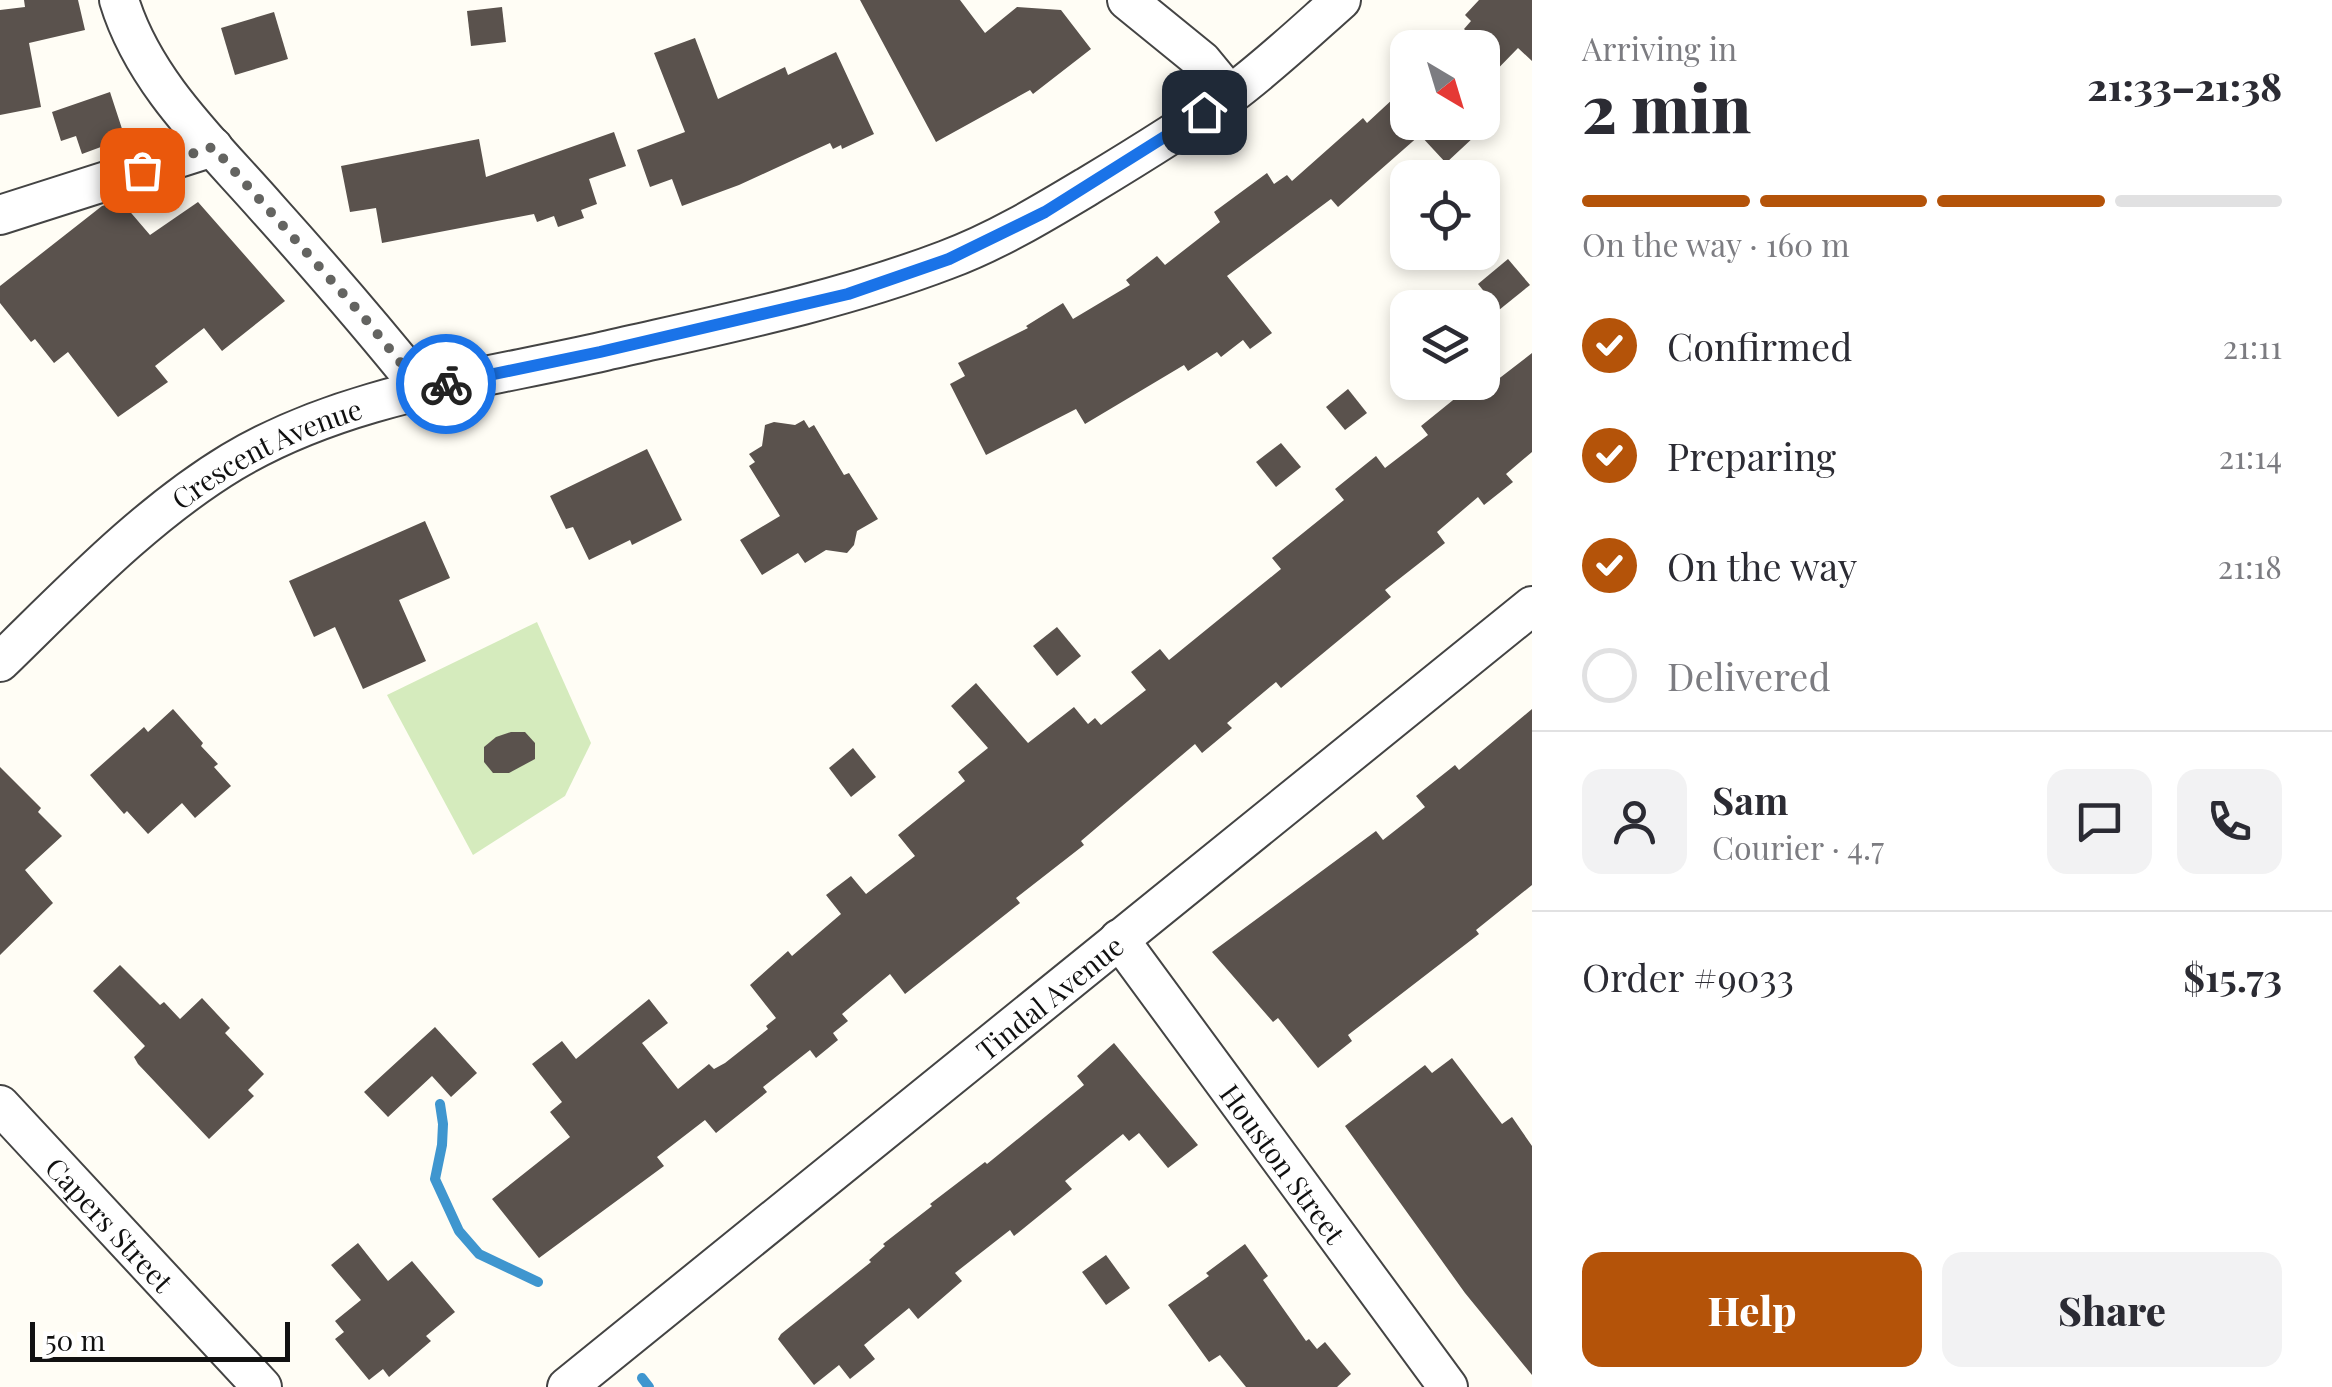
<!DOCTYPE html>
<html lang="en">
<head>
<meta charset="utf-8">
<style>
	:root { --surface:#fff; --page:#f2f2f3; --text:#2b2b33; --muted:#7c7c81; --line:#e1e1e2; --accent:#b45309 }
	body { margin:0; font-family:"Playfair Display",serif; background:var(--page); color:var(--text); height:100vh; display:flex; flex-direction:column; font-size:38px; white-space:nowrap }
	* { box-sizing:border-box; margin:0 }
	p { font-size:32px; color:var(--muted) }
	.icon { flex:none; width:55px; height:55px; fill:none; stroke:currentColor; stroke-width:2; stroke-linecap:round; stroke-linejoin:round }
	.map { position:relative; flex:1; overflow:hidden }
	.panel { display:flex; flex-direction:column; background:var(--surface); width:800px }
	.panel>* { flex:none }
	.needle { width:65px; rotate:142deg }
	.tools { position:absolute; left:1390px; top:30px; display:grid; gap:20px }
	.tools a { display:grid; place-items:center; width:110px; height:110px; border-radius:20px; background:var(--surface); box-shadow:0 5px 15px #0003; font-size:50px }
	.scale { position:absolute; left:30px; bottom:25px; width:260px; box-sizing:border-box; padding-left:10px; border:5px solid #111; border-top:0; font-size:28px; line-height:35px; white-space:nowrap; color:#111; -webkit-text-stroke:8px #fff; paint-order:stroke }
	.pin { position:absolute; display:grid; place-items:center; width:85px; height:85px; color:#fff; margin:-42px; border-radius:20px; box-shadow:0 5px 15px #0006 }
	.courier { position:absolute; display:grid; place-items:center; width:100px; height:100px; margin:-50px; border:8px solid #1a73e8; border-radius:50%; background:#fff; color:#222; box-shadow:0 2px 12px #0007 }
	.overview em { font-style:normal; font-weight:800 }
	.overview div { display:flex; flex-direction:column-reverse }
	.overview { display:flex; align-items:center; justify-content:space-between; height:170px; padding:0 50px }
	h1 { font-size:65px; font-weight:800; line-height:75px }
	.bar { display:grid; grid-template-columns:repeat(4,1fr); gap:15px 10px; align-content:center; height:120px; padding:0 50px }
	.bar i { height:12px; border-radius:8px; background:var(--line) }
	.bar .current { background:var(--accent) }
	.bar p { grid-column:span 4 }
	.line { display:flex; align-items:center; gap:25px; padding:0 50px; border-top:2px solid var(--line) }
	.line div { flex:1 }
	.round { display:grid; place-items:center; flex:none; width:105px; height:105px; border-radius:20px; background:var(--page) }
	ol { padding:0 50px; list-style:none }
	li { display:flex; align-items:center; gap:30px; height:110px }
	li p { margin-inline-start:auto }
	li .icon { padding:10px; border-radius:50%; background:var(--accent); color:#fff; stroke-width:4 }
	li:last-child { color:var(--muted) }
	li i { width:55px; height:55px; border:5px solid var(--line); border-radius:50% }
	.cta { display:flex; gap:20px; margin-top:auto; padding:20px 50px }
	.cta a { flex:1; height:115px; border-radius:20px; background:var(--accent); color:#fff; font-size:40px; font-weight:800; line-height:115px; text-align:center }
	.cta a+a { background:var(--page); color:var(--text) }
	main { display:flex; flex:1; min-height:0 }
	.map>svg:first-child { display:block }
	.green { fill:#d5ebbd }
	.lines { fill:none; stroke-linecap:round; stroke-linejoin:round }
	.stream { stroke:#3f96cf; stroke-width:10 }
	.building { fill:#5a524d }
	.street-casing { stroke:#444; stroke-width:42 }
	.street { stroke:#fff; stroke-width:38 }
	.done { stroke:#646461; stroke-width:10; stroke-dasharray:0 18 }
	.route { stroke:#1a73e8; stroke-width:12 }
	.labels { text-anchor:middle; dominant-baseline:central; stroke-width:10; stroke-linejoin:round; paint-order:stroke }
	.street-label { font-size:28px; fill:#111; stroke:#fff }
</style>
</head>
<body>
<main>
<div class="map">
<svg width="1532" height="1387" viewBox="0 0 1532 1387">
	<rect width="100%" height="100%" fill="#fffdf5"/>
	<polygon class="green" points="537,622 591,743 565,796 473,855 387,695"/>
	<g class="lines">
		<g class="stream">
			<polyline points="440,1104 443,1124 442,1145 435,1179 459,1231 479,1254 538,1282"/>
			<polyline points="642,1378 649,1387"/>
		</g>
	</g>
	<g class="building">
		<polygon points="24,0 78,0 85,30 29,43 41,107 0,115 0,10 25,7"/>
		<polygon points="860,0 960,0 985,33 1017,7 1061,10 1091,49 1033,94 1030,90 936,142"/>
		<polygon points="1479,0 1532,0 1532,61 1518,48 1482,85 1482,46 1464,29 1471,21 1465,15"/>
		<polygon points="502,7 506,42 471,46 467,11"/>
		<polygon points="274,12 288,59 235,75 221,28"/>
		<polygon points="695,38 718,99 785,67 788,75 836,52 874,134 842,149 841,145 833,149 830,143 739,185 682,206 672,179 650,187 637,150 685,132 654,53"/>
		<polygon points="1408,85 1408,122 1490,122 1446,163 1420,135 1338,207 1331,199 1227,276 1272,333 1250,349 1243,340 1221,357 1217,352 1188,371 1184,365 1085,424 1076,409 986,455 950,384 965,376 958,363 1028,328 1026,326 1063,303 1073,319 1130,285 1126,280 1157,256 1165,265 1220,222 1214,212 1267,173 1274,184 1287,175 1292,181 1363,118 1367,123"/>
		<polygon points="110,92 125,138 82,154 76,136 61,141 52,112"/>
		<polygon points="614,132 626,166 589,179 597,204 581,210 584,218 558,227 554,216 537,222 534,214 382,243 376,208 350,212 341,166 479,139 486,177"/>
		<polygon points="120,200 150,235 198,202 285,301 222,351 204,328 155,366 168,382 118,417 68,352 54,363 35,339 31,342 0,303 0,286 102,206"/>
		<polygon points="1508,259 1530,285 1499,310 1478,284"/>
		<polygon points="1532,353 1532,452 1506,474 1513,482 1484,505 1478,497 1437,532 1445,543 1385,590 1391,597 1281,688 1276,682 1227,723 1232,728 1202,753 1195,744 1081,841 1084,845 1016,898 1020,903 905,994 890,974 842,1014 848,1021 833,1033 838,1040 816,1058 810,1050 763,1087 767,1092 716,1133 705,1120 657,1157 664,1166 539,1258 492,1199 570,1137 550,1112 562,1102 532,1064 562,1041 576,1059 649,999 668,1023 642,1043 678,1089 709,1064 714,1069 725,1063 768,1029 766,1026 776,1018 750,985 788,951 792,956 841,914 826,895 851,876 866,894 915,856 898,835 965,781 958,772 988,748 951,706 976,683 1028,743 1074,707 1088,724 1095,718 1101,725 1146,690 1131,672 1160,649 1169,660 1281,569 1272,558 1344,500 1335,489 1376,456 1385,468 1428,435 1421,426 1468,388 1475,397"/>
		<polygon points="1348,389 1367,413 1345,430 1326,407"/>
		<polygon points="804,420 809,428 814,425 844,475 849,473 878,519 857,531 854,545 847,553 826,550 805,563 798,553 762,575 740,540 780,516 749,466 755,462 749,454 762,446 765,425 774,422 795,425"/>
		<polygon points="1281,443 1301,467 1276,487 1256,462"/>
		<polygon points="647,449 682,520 632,545 630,540 589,560 573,527 566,529 550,496"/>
		<polygon points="425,521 450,578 399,600 426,661 363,689 335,627 314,637 289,581"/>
		<polygon points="1057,627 1081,656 1057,676 1033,646"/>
		<polygon points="173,709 203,743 201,746 218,764 214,767 231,786 195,818 182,803 148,834 127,811 124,814 90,775 144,727 148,732"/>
		<polygon points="1532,709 1532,885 1476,930 1479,934 1348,1035 1352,1041 1318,1068 1278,1018 1273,1022 1212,952 1376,831 1383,840 1425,807 1416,796 1455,765 1459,770"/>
		<polygon points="511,732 525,732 535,743 535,759 509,773 493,773 484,762 484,747 496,737"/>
		<polygon points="853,748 876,777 851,797 829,768"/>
		<polygon points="0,767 41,808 38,812 62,836 25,870 53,903 0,955"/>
		<polygon points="120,965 160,1005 164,1002 180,1019 202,998 230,1028 225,1033 264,1074 248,1090 254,1096 209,1139 138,1064 134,1057 145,1046 93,991"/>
		<polygon points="435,1027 477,1073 451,1097 432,1076 388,1117 364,1092"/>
		<polygon points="1114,1043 1198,1145 1168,1168 1139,1133 1129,1141 1123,1134 1065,1181 1072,1189 1014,1236 1010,1230 955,1273 962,1281 918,1319 909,1308 864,1345 875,1359 850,1379 839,1365 814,1385 778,1339 781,1334 871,1262 869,1260 885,1246 883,1244 932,1206 930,1204 985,1162 987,1164 1084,1085 1077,1076"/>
		<polygon points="1452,1058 1502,1124 1512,1117 1532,1146 1532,1375 1465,1293 1345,1126 1425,1065 1432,1073"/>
		<polygon points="358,1243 388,1281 412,1261 455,1312 426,1336 431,1341 389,1377 383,1369 369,1380 335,1339 344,1332 335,1321 361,1300 331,1265"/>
		<polygon points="1245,1244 1268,1276 1263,1280 1306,1341 1309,1339 1317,1349 1325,1342 1351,1374 1337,1387 1246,1387 1220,1355 1209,1362 1168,1305 1209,1276 1206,1273"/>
		<polygon points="1106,1255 1130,1288 1106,1305 1082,1272"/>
	</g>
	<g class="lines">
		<g class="street-casing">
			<g id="street">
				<path d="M119,0C144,83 212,145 268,209C321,268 372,327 422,389"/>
				<polyline points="1127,0 1202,61 1230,95"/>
				<polyline points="0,215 213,147"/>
				<path id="s1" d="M0,662C72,592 146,514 232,462C346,394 479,380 605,351C719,325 836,302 946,260C995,242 1043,213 1088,186C1136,157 1185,127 1230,95C1269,66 1305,32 1341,0"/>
				<path id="s2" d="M1119,939L1448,1387"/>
				<path id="s3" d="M0,1105L262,1387"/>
				<path id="s4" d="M567,1387L1532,606"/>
			</g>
		</g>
		<use href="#street" class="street"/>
	</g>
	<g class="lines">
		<polyline class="done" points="142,170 213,147 362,315 422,389 446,384"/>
		<polyline class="route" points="446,384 600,352 848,294 949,259 1045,212 1204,112"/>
	</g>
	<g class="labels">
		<g class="street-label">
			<text stroke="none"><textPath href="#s1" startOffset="342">Crescent Avenue</textPath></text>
			<text stroke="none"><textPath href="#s4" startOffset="620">Tindal Avenue</textPath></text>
			<text stroke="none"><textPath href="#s2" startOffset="278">Houston Street</textPath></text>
			<text stroke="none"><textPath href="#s3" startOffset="162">Capers Street</textPath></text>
		</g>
	</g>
</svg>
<div class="tools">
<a><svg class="needle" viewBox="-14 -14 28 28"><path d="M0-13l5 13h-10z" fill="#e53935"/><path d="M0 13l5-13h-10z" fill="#7c7c81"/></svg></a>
<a><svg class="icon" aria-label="locate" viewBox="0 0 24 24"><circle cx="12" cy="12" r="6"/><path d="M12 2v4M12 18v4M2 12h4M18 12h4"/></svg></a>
<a><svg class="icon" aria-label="layers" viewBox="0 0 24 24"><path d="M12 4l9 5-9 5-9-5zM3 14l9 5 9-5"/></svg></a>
</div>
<div class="scale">50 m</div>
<div class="pin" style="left:142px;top:170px;background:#ea580c"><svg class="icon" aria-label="bag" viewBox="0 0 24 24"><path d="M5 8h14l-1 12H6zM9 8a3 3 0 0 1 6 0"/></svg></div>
<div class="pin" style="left:1204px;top:112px;background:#1f2937"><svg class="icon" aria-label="home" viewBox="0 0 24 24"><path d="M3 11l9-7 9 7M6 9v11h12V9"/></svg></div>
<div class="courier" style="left:446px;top:384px"><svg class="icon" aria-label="bike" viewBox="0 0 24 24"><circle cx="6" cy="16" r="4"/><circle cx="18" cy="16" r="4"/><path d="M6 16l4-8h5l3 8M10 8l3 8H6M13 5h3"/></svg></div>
</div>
<section class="panel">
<div class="overview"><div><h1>2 min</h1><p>Arriving in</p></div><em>21:33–21:38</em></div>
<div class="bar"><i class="current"></i><i class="current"></i><i class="current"></i><i></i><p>On the way · 160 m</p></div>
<ol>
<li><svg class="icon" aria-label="check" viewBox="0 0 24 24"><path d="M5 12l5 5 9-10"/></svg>Confirmed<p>21:11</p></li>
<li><svg class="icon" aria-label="check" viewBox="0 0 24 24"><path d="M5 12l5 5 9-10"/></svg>Preparing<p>21:14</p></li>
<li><svg class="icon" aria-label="check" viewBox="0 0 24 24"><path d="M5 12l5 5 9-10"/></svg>On the way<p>21:18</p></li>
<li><i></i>Delivered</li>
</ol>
<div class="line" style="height:180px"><a class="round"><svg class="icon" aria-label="person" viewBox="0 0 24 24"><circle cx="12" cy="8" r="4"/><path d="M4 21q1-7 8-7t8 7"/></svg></a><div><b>Sam</b><p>Courier · 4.7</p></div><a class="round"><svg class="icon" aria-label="chat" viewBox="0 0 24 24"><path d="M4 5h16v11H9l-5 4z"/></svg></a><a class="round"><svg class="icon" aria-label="phone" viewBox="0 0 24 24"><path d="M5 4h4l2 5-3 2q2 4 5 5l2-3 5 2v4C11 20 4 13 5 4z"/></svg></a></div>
<div class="line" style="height:130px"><div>Order #9033</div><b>$15.73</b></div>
<div class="cta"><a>Help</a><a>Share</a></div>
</section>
</main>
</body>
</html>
